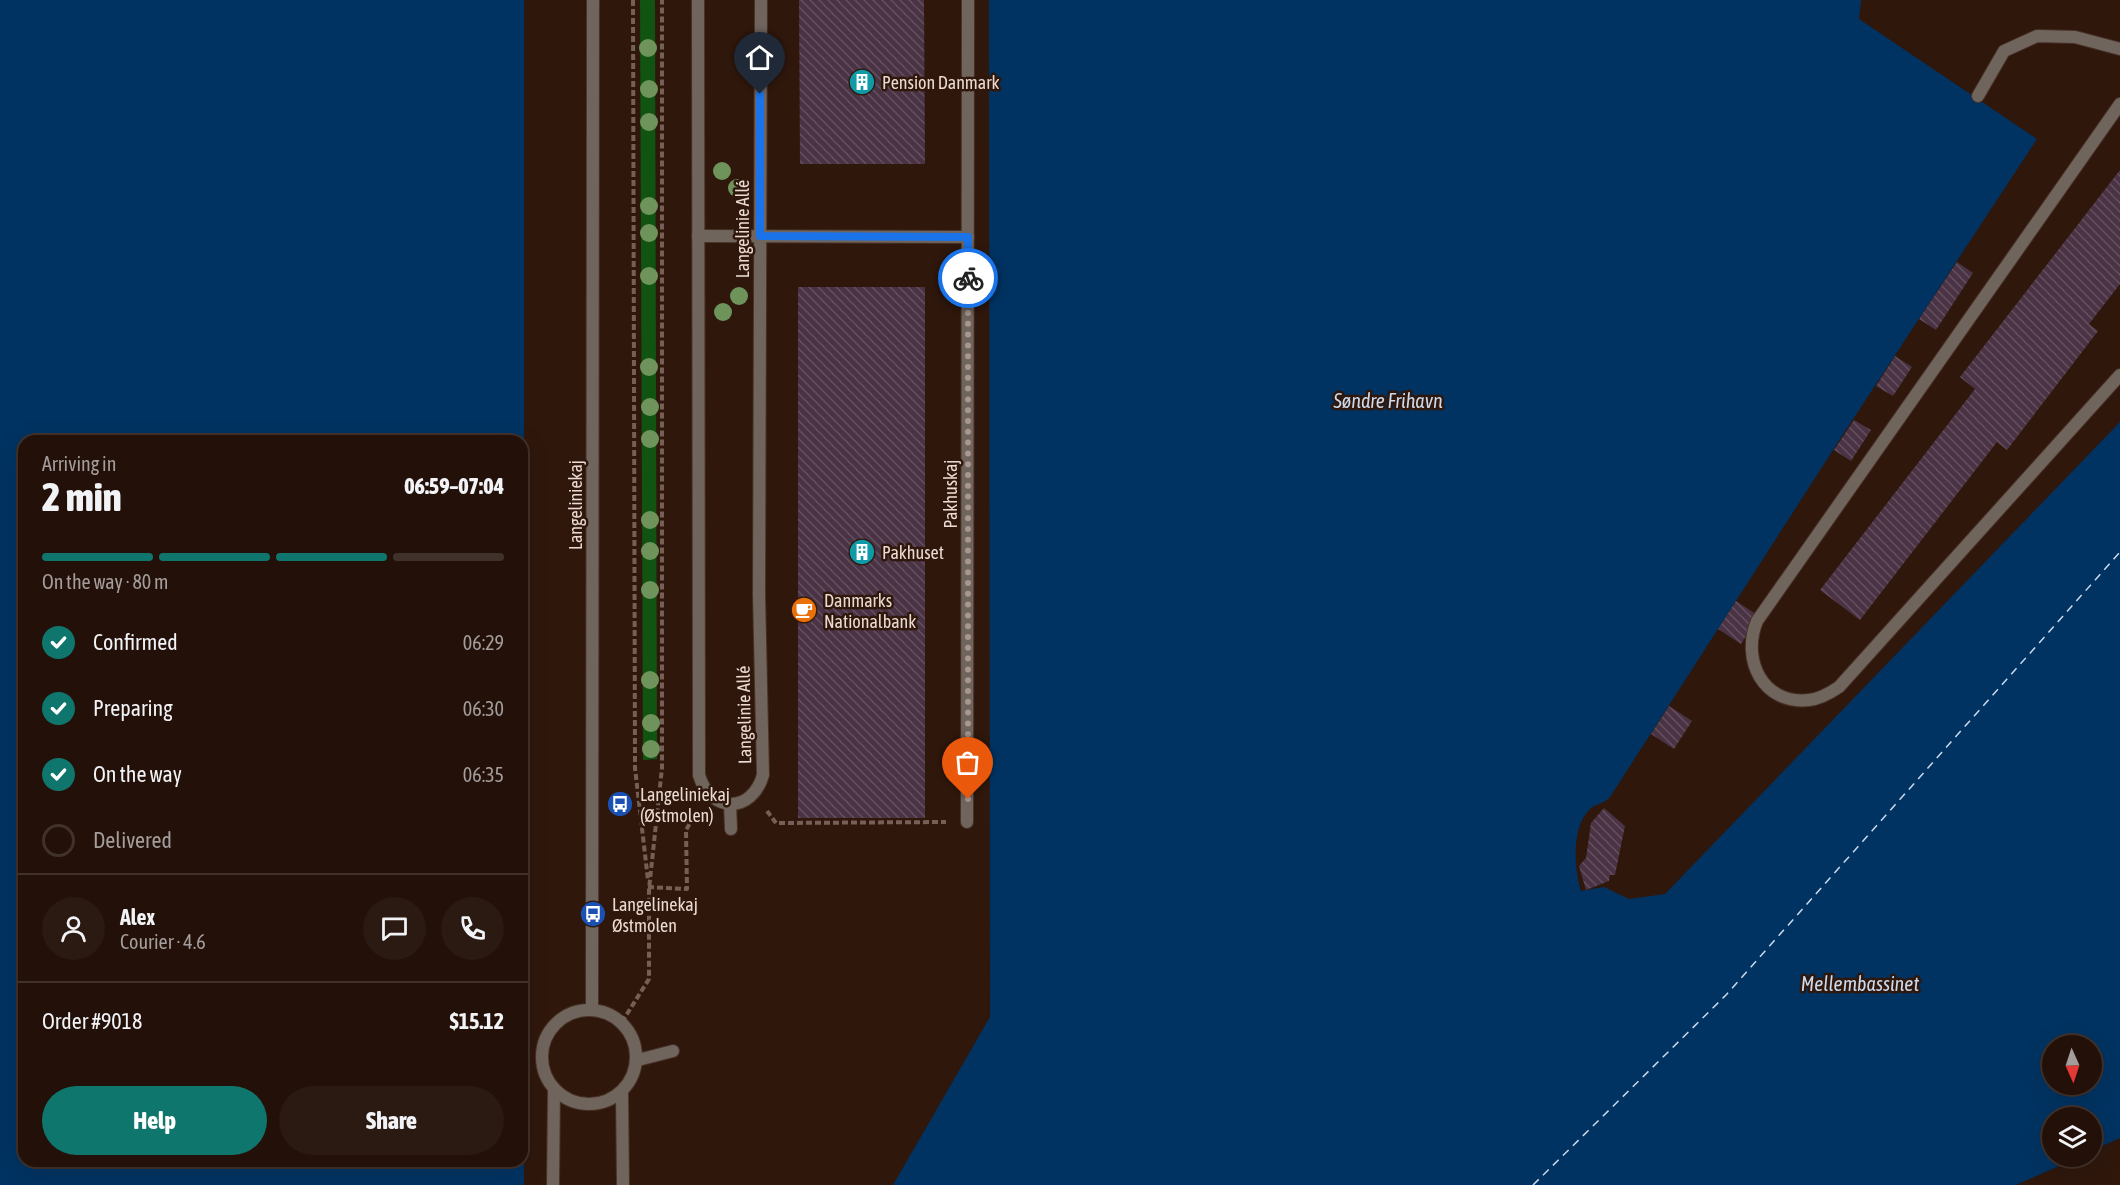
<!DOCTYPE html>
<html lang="en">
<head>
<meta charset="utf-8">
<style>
	:root { --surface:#231109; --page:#2b1a12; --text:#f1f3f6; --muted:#a39d9c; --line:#40312a; --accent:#0f766e }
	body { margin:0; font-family:"Asap Condensed",sans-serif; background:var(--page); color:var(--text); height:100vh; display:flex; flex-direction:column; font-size:22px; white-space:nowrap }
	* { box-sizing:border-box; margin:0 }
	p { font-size:20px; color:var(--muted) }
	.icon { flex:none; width:33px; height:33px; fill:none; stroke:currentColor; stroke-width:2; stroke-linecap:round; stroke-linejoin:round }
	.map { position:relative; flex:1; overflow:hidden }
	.details { position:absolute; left:18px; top:435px; width:510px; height:732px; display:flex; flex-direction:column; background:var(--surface); border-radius:18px; box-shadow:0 6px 24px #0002,0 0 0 2px var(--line) }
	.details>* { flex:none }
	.needle { width:39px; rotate:177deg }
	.fabs { position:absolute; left:2042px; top:1035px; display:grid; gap:12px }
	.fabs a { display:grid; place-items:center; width:60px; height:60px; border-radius:50%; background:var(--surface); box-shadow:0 6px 24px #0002,0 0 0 2px var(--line); font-size:30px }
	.pin { position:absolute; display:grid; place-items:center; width:51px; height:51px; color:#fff; margin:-62px -26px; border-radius:50% 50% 50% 0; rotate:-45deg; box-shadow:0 0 6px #0007 }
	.pin .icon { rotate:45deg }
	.courier { position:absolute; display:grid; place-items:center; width:60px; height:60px; margin:-30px; border:4px solid #1a73e8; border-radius:50%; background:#fff; color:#222; box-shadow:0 2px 8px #0007 }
	.overview em { font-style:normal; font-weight:800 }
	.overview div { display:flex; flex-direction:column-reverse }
	.overview { display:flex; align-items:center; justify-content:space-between; height:102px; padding:0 24px }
	h1 { font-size:39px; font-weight:800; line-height:45px }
	.bar { display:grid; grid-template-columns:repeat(4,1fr); gap:9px 6px; align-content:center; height:72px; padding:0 24px }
	.bar i { height:8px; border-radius:4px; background:var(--line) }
	.bar .selected { background:var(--accent) }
	.bar p { grid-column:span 4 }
	.line { display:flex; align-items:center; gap:15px; padding:0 24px; border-top:2px solid var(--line) }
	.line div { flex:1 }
	.round { display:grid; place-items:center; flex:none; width:63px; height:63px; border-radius:32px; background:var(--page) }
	ol { padding:0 24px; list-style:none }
	li { display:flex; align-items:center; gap:18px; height:66px }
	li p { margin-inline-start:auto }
	li .icon { padding:6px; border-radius:50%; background:var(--accent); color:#fff; stroke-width:4 }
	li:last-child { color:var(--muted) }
	li i { width:33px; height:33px; border:3px solid var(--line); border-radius:50% }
	.cta { display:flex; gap:12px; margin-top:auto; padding:12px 24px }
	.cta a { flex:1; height:69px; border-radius:36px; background:var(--accent); color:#fff; font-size:24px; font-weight:800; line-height:69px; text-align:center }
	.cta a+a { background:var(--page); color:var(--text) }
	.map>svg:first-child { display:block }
	.green { fill:#115411 }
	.water { fill:#003362; fill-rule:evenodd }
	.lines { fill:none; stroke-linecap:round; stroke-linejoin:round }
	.ferry { stroke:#cbdaed; stroke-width:1.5; stroke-dasharray:8 6; stroke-linecap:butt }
	.building { fill:url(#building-back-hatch) }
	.lane-casing { stroke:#493228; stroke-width:14 }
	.street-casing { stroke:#493228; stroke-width:14 }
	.path { stroke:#766056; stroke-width:4; stroke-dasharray:6 3; stroke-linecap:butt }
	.lane { stroke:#70655d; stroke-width:12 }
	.street { stroke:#70655d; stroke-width:12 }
	.tree { fill:#6e945c }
	.done { stroke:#a9968d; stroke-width:6; stroke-dasharray:0 10.8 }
	.route { stroke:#1a73e8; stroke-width:8 }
	.labels { text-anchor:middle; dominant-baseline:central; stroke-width:5; stroke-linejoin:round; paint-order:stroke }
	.poi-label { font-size:18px; fill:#ebdad2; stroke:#2f170c; text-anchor:start }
	.street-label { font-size:18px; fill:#ebdad2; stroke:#2f170c }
	.water-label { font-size:20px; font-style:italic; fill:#cbdaed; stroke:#2f170c }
</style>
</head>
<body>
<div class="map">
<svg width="2120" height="1185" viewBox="0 0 2120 1185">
	<defs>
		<pattern id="building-back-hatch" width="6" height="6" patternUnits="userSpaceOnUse" patternTransform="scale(1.5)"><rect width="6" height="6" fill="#4a3344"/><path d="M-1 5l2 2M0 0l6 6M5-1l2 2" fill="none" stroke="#64505e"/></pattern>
	</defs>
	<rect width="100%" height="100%" fill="#2f170c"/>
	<polygon class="green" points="640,0 655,0 657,759 643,760"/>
	<g class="water">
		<path d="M0,0H524V1185H0ZM24,441H522V1161H24Z"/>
		<path d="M989,0H1861L1859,19L2037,139L1842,436L1610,797C1604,804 1597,803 1590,809C1571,827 1574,869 1581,891L1604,887L1629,899L1665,894L2120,422V1138L2091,1151V1118H2052V1156L2079,1157L2016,1185H893L990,1017ZM2052,1046H2091V1084H2052Z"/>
	</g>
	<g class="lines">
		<polyline class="ferry" points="1533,1185 1726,995 2120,552"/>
	</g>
	<g class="building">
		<polygon points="799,0 924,0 925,164 800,164"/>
		<polygon points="2120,170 2120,284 2089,324 2098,331 2007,450 1997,442 1860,620 1820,590 1975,389 1960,377"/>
		<polygon points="1957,262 1973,273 1936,330 1919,319"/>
		<rect x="798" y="287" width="127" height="531"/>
		<polygon points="1895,356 1912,367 1893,396 1876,386"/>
		<polygon points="1854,420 1871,430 1851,461 1834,450"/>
		<polygon points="1736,601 1759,616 1741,644 1718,629"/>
		<polygon points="1669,706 1692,721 1674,749 1651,734"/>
		<polygon points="1604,808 1625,826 1615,875 1610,875 1609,881 1586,890 1579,866 1586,858 1591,823"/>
	</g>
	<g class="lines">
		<g class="lane-casing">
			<g id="lane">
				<polyline points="1978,96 2004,51 2037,36 2075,37 2120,49"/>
				<path d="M2120,104L1757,621C1741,660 1763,705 1809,700C1820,699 1830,693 1839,687L2120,375"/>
				<polyline points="698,236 968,237"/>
				<polyline points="730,804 731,829"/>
				<polyline points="967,822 968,0"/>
				<circle cx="589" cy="1057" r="47"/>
				<polyline points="592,1010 593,0"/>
				<polyline points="638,1060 673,1051"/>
				<polyline points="622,1091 623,1185"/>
				<polyline points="553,1185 554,1089"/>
			</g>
		</g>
		<g class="street-casing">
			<path id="street" d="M698,0L699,775C710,813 752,814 763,775L759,594L761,0"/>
		</g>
		<g class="path">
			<polyline points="633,0 635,768 648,880"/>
			<polyline points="767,811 776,823 946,822"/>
			<polyline points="648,887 687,889 686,830 696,813"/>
			<polyline points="622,1022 649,979 649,889 662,768 662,0"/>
		</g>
		<use href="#lane" class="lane"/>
		<use href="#street" class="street"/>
	</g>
	<g class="tree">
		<circle cx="648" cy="48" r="9"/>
		<circle cx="649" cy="89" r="9"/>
		<circle cx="649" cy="122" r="9"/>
		<circle cx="722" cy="171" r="9"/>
		<circle cx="737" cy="188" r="9"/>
		<circle cx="649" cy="206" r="9"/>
		<circle cx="649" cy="233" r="9"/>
		<circle cx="649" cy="276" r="9"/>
		<circle cx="739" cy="296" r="9"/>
		<circle cx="723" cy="312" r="9"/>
		<circle cx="649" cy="367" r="9"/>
		<circle cx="650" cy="407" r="9"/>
		<circle cx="650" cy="439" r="9"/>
		<circle cx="650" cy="520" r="9"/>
		<circle cx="650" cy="551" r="9"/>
		<circle cx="650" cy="590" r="9"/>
		<circle cx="650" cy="680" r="9"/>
		<circle cx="651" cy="723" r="9"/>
		<circle cx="651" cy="749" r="9"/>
	</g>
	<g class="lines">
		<polyline class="done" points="968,799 968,278"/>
		<polyline class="route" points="760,94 760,236 968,237 968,278"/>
	</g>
	<defs>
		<g id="building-disc" transform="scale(1.35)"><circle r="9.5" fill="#0f9aa8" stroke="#2f170c"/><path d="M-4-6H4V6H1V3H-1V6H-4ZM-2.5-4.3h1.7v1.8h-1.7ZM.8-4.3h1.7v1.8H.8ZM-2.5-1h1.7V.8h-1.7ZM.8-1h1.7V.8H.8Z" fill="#fff"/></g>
		<g id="cafe-disc" transform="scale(1.35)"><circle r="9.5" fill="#e8710a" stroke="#2f170c"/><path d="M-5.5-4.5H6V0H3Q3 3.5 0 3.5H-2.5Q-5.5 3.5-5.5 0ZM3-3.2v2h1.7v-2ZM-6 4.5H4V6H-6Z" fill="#fff"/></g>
		<g id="bus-disc" transform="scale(1.35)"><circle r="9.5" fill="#1a4fb4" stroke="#2f170c"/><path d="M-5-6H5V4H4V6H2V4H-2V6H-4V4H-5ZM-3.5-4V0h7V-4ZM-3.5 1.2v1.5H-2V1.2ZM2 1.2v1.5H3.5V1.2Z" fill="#fff"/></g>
	</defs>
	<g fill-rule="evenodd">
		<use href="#building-disc" x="862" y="82"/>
		<use href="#building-disc" x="862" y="552"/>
		<use href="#cafe-disc" x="804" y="610"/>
		<use href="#bus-disc" x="620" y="804"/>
		<use href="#bus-disc" x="593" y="914"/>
	</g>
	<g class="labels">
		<g class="poi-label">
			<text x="882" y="82">Pension Danmark</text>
			<text x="882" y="552">Pakhuset</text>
			<text x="824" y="600">Danmarks<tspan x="824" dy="21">Nationalbank</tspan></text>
			<text x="640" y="794">Langeliniekaj<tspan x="640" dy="21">(Østmolen)</tspan></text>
			<text x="612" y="904">Langelinekaj<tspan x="612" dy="21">Østmolen</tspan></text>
		</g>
		<g class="street-label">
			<text transform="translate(742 229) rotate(-90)">Langelinie Allé</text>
			<text transform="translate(950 494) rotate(-90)">Pakhuskaj</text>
			<text transform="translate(575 505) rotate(-90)">Langeliniekaj</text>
			<text transform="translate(744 715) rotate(-91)">Langelinie Allé</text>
		</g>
		<g class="water-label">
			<text x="1388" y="400">Søndre Frihavn</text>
			<text x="1860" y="983">Mellembassinet</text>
		</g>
	</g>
</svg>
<div class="fabs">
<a><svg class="needle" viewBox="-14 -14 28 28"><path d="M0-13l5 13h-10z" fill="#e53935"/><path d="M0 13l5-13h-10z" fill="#a39d9c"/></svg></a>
<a><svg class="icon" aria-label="layers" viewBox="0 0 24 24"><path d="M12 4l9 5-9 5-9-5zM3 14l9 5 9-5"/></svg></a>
</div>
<div class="pin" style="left:968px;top:799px;background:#ea580c"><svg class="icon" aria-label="bag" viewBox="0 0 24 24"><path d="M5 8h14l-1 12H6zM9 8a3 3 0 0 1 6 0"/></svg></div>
<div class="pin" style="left:760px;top:94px;background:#1f2937"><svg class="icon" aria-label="home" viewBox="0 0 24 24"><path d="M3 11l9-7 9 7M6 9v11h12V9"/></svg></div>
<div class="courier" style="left:968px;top:278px"><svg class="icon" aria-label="bike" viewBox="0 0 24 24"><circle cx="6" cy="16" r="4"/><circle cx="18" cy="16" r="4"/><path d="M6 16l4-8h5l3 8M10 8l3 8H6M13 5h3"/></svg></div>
<section class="details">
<div class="overview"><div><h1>2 min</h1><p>Arriving in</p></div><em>06:59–07:04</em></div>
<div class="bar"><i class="selected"></i><i class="selected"></i><i class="selected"></i><i></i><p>On the way · 80 m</p></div>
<ol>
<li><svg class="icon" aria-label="check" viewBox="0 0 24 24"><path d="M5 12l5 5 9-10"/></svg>Confirmed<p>06:29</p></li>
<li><svg class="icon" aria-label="check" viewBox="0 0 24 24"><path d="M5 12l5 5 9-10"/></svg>Preparing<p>06:30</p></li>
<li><svg class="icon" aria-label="check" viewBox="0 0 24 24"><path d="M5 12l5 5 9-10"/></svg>On the way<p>06:35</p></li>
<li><i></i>Delivered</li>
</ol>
<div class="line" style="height:108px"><a class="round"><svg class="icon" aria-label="person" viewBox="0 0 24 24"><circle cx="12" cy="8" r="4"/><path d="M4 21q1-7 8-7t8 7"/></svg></a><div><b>Alex</b><p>Courier · 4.6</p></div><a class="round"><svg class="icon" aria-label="chat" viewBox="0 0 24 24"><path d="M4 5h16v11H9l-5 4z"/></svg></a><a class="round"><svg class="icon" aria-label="phone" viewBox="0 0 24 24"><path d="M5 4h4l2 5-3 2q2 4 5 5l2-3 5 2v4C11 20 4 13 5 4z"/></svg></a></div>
<div class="line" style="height:78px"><div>Order #9018</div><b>$15.12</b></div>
<div class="cta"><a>Help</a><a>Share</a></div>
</section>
</div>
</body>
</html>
